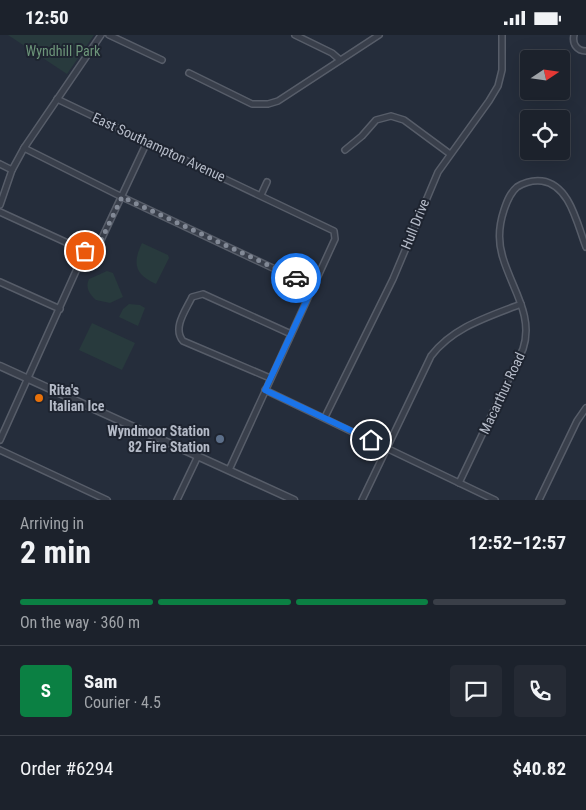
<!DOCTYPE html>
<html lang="en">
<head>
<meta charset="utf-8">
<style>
	:root { --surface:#1c222c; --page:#252a34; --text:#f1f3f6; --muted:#a0a4a9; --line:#3a3f48; --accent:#0b8043 }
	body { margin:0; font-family:"Roboto Condensed",sans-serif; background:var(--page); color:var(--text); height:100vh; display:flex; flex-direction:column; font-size:19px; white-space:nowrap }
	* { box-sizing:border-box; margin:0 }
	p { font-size:16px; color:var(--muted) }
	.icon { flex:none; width:28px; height:28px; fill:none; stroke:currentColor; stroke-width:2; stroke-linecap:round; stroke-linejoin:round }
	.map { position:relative; height:465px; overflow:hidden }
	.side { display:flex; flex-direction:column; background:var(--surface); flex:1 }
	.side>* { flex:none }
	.needle { width:32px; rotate:77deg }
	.buttons { position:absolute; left:520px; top:15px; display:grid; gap:10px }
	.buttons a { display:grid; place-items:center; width:50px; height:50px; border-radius:5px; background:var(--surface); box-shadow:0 5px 20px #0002,0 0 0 1px var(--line); font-size:25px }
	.pin { position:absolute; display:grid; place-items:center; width:42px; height:42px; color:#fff; margin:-21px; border:2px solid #fff; border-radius:50%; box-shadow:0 1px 5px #0007 }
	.courier { position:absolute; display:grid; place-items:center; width:50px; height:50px; margin:-25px; border:4px solid #1a73e8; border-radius:50%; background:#fff; color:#222; box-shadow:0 1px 6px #0007 }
	.summary em { font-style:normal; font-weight:700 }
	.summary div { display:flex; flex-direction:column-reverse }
	.summary { display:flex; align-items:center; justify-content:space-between; height:85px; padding:0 20px }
	h1 { font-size:32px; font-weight:700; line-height:38px }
	.bar { display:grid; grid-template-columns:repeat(4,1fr); gap:8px 5px; align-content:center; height:60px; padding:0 20px }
	.bar i { height:6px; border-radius:4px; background:var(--line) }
	.bar .current { background:var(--accent) }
	.bar p { grid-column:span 4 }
	.line { display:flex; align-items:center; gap:12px; padding:0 20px; border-top:1px solid var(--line) }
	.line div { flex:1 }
	.round { display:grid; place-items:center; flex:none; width:52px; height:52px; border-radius:5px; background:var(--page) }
	.status { display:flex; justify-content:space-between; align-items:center; height:35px; padding:0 25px; background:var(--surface); direction:ltr }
	.status svg { height:14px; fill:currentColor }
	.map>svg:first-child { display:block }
	.green { fill:#283a3d }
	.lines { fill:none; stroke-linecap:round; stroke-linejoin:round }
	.minor-casing { stroke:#575d69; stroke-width:8 }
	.tertiary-casing { stroke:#575d69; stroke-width:9 }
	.minor { stroke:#393f4b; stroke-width:5 }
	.tertiary { stroke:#393f4b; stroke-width:6 }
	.done { stroke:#828996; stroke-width:5; stroke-dasharray:0 9 }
	.route { stroke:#1a73e8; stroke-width:6 }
	.food-dot { fill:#e8710a; stroke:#1e2430; stroke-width:2 }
	.service-dot { fill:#5c6f8a; stroke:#1e2430; stroke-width:2 }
	.labels { text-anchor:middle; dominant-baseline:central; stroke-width:4; stroke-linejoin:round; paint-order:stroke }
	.park-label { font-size:14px; fill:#6d967a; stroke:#1e2430 }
	.street-label { font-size:14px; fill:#b4bac7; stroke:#1e2430 }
	.poi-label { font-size:14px; font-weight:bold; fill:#b4bac7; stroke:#1e2430; text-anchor:start }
</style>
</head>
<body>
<div class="status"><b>12:50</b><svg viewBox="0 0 49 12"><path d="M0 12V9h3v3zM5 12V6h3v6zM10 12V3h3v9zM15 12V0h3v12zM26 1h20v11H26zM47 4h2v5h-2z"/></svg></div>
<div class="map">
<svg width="586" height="465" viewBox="0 0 586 465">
	<rect width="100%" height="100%" fill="#252d3b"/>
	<g class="green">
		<polygon points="8,0 94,0 67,39"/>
		<path d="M142,208L168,220L169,223L156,249C135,239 132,229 142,208Z"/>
		<path d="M107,236L113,238L123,262L110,268L96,265C89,259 85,252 89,244Z"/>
		<polygon points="129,269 140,270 145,273 138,291 119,282 123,274"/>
		<polygon points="92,288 135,308 122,335 79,315"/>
	</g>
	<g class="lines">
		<g class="minor-casing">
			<g id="minor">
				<polyline points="109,0 162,25"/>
				<polyline points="295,0 332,18 340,25"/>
				<path d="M574,0C572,9 577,16 586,16"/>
				<polyline points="189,38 252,69 268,69 278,66 379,0"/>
				<polyline points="57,64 334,196 335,204 229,435"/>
				<polyline points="24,113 122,162 313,252"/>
				<polyline points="345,115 362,101 376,85 391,81 404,85 450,119"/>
				<polyline points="0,129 12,135"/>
				<polyline points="261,160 267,147"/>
				<polyline points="0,170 12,135 24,113 101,0"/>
				<polyline points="0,177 85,216"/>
				<polyline points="0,247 60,274"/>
				<path d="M270,343L183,306C172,293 186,275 192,262L203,259L291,299"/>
				<polyline points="265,355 495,465"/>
				<polyline points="325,382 393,244 438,137 489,66 498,51 502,35 502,0"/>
				<polyline points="0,405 85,216 94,220 147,107"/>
				<polyline points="0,415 107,465"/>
				<path d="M459,448L523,314C534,281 512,254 503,223C498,208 499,190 504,175C507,166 510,158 517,152C525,147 533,145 542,146C570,150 577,189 586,212"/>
				<polyline points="177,465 198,421"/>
				<path d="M362,465L431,321C453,292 488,282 521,269"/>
				<polyline points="539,465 577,386 586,373"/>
			</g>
		</g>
		<g class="tertiary-casing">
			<polyline id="tertiary" points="0,331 294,465"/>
		</g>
		<use href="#minor" class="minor"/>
		<use href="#tertiary" class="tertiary"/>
	</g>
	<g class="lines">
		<polyline class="done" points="85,216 94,220 122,162 296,243"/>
		<polyline class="route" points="296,243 313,252 265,355 371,405"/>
	</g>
	<circle class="food-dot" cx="39" cy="363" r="5"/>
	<circle class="service-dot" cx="220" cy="404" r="5"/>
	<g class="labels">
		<g class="park-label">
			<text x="63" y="16">Wyndhill Park</text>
		</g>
		<g class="street-label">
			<text transform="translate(159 112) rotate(25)">East Southampton Avenue</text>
			<text transform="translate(415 189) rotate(-68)">Hull Drive</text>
			<text transform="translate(502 358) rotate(-65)">Macarthur Road</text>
		</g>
		<g class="poi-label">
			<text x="49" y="355">Rita's<tspan x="49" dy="16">Italian Ice</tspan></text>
			<text x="210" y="396" text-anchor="end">Wyndmoor Station<tspan x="210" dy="16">82 Fire Station</tspan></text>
		</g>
	</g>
</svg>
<div class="buttons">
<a><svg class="needle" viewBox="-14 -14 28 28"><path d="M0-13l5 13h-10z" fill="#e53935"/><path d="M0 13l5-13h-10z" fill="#a0a4a9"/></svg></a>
<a><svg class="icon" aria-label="locate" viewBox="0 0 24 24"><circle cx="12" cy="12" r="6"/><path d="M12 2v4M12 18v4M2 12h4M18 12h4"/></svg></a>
</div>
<div class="pin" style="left:85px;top:216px;background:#ea580c"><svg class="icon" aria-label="bag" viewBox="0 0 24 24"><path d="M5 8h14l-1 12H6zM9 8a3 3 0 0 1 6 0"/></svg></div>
<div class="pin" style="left:371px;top:405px;background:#1f2937"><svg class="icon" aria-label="home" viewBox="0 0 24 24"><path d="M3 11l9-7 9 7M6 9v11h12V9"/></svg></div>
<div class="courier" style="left:296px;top:243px"><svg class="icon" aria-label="car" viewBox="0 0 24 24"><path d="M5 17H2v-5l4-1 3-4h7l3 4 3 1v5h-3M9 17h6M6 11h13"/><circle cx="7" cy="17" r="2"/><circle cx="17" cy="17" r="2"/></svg></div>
</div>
<section class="side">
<div class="summary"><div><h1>2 min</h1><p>Arriving in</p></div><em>12:52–12:57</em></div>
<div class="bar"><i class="current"></i><i class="current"></i><i class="current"></i><i></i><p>On the way · 360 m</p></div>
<div class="line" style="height:90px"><b class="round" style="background:var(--accent);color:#fff">S</b><div><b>Sam</b><p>Courier · 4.5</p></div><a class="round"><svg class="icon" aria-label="chat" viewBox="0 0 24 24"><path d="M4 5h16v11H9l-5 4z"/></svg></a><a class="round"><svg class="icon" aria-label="phone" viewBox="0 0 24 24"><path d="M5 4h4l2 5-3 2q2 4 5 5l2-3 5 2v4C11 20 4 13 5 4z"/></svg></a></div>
<div class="line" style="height:65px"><div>Order #6294</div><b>$40.82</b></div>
</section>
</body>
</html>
